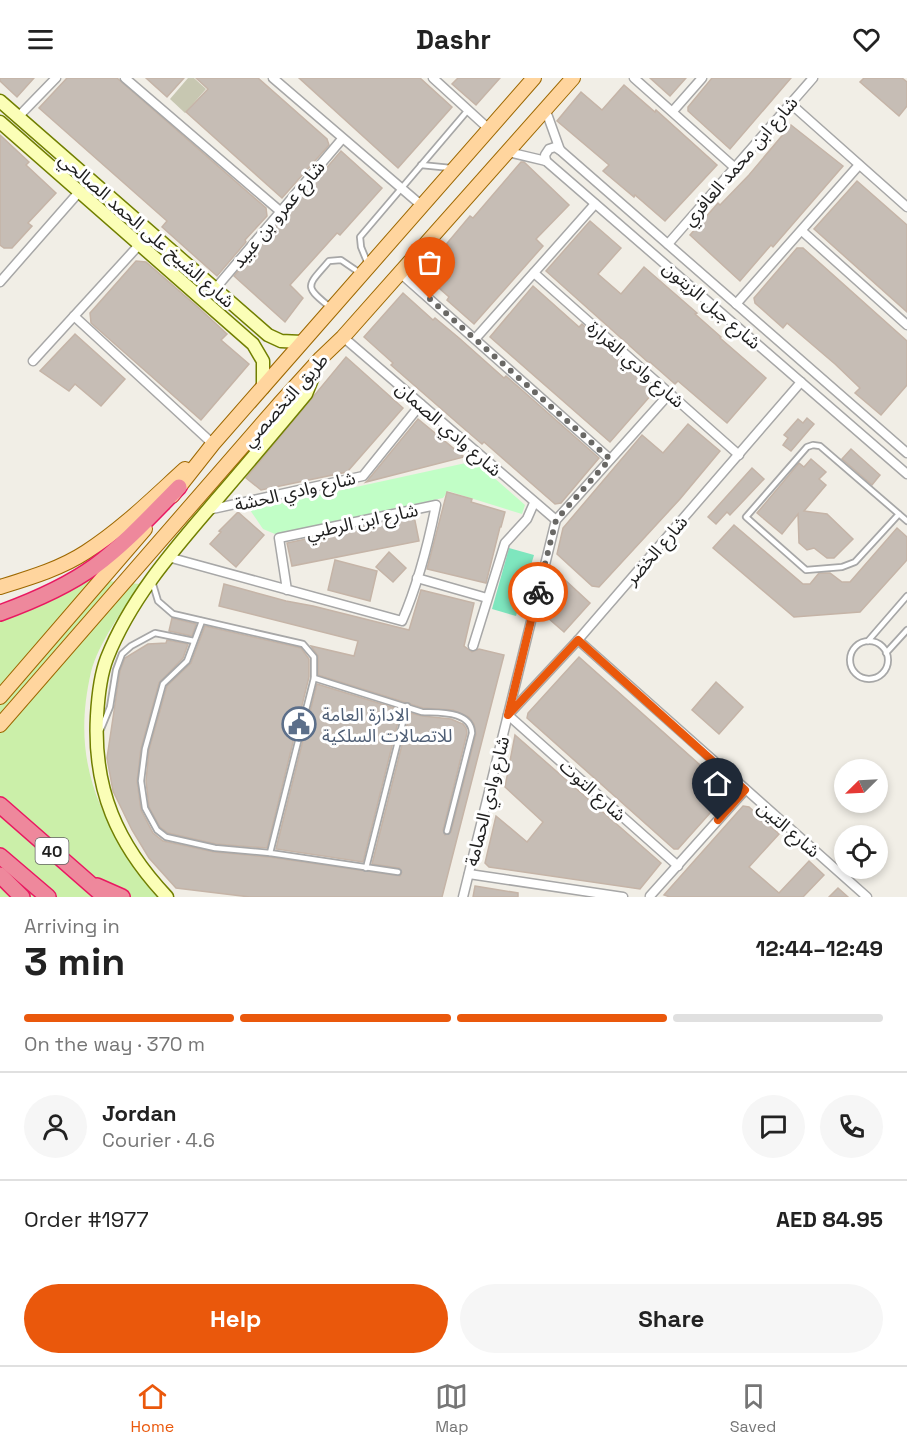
<!DOCTYPE html>
<html lang="en">
<head>
<meta charset="utf-8">
<style>
	:root { --surface:#fff; --page:#f6f6f6; --text:#222; --muted:#767676; --line:#e0e0e0; --accent:#ea580c }
	body { margin:0; font-family:"Space Grotesk","Noto Sans Arabic",sans-serif; background:var(--page); color:var(--text); height:100vh; display:flex; flex-direction:column; font-size:22px; white-space:nowrap }
	* { box-sizing:border-box; margin:0 }
	p { font-size:20px; color:var(--muted) }
	.icon { flex:none; width:33px; height:33px; fill:none; stroke:currentColor; stroke-width:2; stroke-linecap:round; stroke-linejoin:round }
	.map { position:relative; height:819px; overflow:hidden }
	.drawer { display:flex; flex-direction:column; background:var(--surface); flex:1 }
	.drawer>* { flex:none }
	.needle { width:39px; rotate:246deg }
	.fabs { position:absolute; left:834px; top:681px; display:grid; gap:12px }
	.fabs a { display:grid; place-items:center; width:54px; height:54px; border-radius:50%; background:var(--surface); box-shadow:0 3px 9px #0003; font-size:30px }
	.pin { position:absolute; display:grid; place-items:center; width:51px; height:51px; color:#fff; margin:-62px -26px; border-radius:50% 50% 50% 0; rotate:-45deg; box-shadow:0 0 6px #0007 }
	.pin .icon { rotate:45deg }
	.courier { position:absolute; display:grid; place-items:center; width:60px; height:60px; margin:-30px; border:4px solid #ea580c; border-radius:50%; background:#fff; color:#222; box-shadow:0 2px 8px #0007 }
	.summary em { font-style:normal; font-weight:700 }
	.summary div { display:flex; flex-direction:column-reverse }
	.summary { display:flex; align-items:center; justify-content:space-between; height:102px; padding:0 24px }
	h1 { font-size:39px; font-weight:700; line-height:45px }
	.bar { display:grid; grid-template-columns:repeat(4,1fr); gap:9px 6px; align-content:center; height:72px; padding:0 24px }
	.bar i { height:8px; border-radius:4px; background:var(--line) }
	.bar .on { background:var(--accent) }
	.bar p { grid-column:span 4 }
	.line { display:flex; align-items:center; gap:15px; padding:0 24px; border-top:2px solid var(--line) }
	.line div { flex:1 }
	.round { display:grid; place-items:center; flex:none; width:63px; height:63px; border-radius:32px; background:var(--page) }
	.cta { display:flex; gap:12px; margin-top:auto; padding:12px 24px }
	.cta a { flex:1; height:69px; border-radius:36px; background:var(--accent); color:#fff; font-size:24px; font-weight:700; line-height:69px; text-align:center }
	.cta a+a { background:var(--page); color:var(--text) }
	header { display:flex; justify-content:space-between; align-items:center; height:78px; padding:0 24px; background:var(--surface); font-size:27px; font-weight:700 }
	.tabs { display:flex; justify-content:space-around; align-items:center; height:84px; border-top:2px solid var(--line); background:var(--surface); font-size:16px; color:var(--muted) }
	.tabs a { display:grid; justify-items:center; gap:3px }
	.tabs .on { color:var(--accent) }
	.map>svg:first-child { display:block }
	.construction { fill:#c7c7b1 }
	.grass { fill:#cbefa9 }
	.park { fill:#c1fec6 }
	.pitch { fill:#7ee6be }
	.building { fill:#c6bdb5; stroke:#c5b4a7; stroke-width:1.5 }
	.lines { fill:none; stroke-linecap:round; stroke-linejoin:round }
	.lane-casing { stroke:#a7a7a7; stroke-width:8 }
	.street-casing { stroke:#a7a7a7; stroke-width:11 }
	.secondary-casing { stroke:#717f00; stroke-width:15 }
	.primary-casing { stroke:#9d6800; stroke-width:16 }
	.highway-casing { stroke:#e91961; stroke-width:18 }
	.lane { stroke:#fff; stroke-width:4.5 }
	.street { stroke:#fff; stroke-width:8 }
	.secondary { stroke:#fbfeb7; stroke-width:12 }
	.primary { stroke:#ffd59e; stroke-width:14 }
	.highway { stroke:#ee889c; stroke-width:15 }
	.done { stroke:#696865; stroke-width:6; stroke-dasharray:0 10.8 }
	.route { stroke:#ea580c; stroke-width:8 }
	.labels { text-anchor:middle; dominant-baseline:central; stroke-width:6; stroke-linejoin:round; paint-order:stroke }
	.shield { fill:#fff; stroke:#636363; stroke-width:1.5 }
	.shield-label { font-size:16px; font-weight:bold; fill:#202020 }
	.street-label { font-size:18px; fill:#202020; stroke:#fff }
	.service-label { font-size:18px; fill:#4e5e75; stroke:#fff; text-anchor:start }
</style>
</head>
<body>
<header><svg class="icon" aria-label="menu" viewBox="0 0 24 24"><path d="M4 6h16M4 12h16M4 18h16"/></svg>Dashr<svg class="icon" aria-label="heart" viewBox="0 0 24 24"><path d="M12 20l-8-8c-3-5 5-10 8-4 3-6 11-1 8 4z"/></svg></header>
<div class="map">
<svg width="907" height="819" viewBox="0 0 907 819">
	<rect width="100%" height="100%" fill="#f1eee6"/>
	<polygon class="construction" points="188,0 194,0 206,11 185,35 170,21"/>
	<path class="grass" d="M85,501L140,506C124,530 98,566 91,594C75,664 88,715 125,774C135,790 144,805 157,819H0V544L52,522Z"/>
	<polygon class="park" points="475,383 525,427 522,436 448,413 443,420 275,456 263,451 250,432"/>
	<polygon class="pitch" points="509,470 534,477 516,538 492,531"/>
	<g class="building">
		<polygon points="0,0 34,0 17,19 0,3"/>
		<polygon points="67,0 117,0 266,130 267,138 245,162 246,164 217,198 162,149 167,143 39,30"/>
		<polygon points="146,0 184,0 167,19"/>
		<polygon points="196,0 258,0 327,61 329,67 282,120 186,34 208,11"/>
		<polygon points="299,0 420,0 452,29 398,90"/>
		<polygon points="458,0 500,0 476,27 452,6"/>
		<polygon points="650,0 686,0 670,18"/>
		<polygon points="712,0 791,0 730,71 688,33 688,29"/>
		<polygon points="864,0 902,0 907,4 907,28 899,38 860,4"/>
		<polygon points="624,7 655,34 656,32 717,87 665,143 635,117 634,119 603,93 609,87 557,43 581,14 602,32"/>
		<polygon points="791,47 843,88 773,169 771,167 740,203 690,157 718,125 720,127 749,97"/>
		<polygon points="0,57 29,84 26,87 56,115 28,145 32,148 12,170 4,170 0,167"/>
		<polygon points="341,73 382,110 340,157 337,155 290,207 303,220 285,244 234,198"/>
		<polygon points="521,84 524,84 569,127 536,161 543,168 474,246 447,222 449,219 422,195 470,138 473,140"/>
		<polygon points="857,103 907,147 907,234 814,151"/>
		<polygon points="590,143 621,170 598,196 621,216 644,189 697,235 695,236 721,259 720,260 766,300 727,345 678,303 675,306 650,284 649,285 546,193"/>
		<polygon points="797,170 803,170 907,263 907,307 881,337 855,315 860,310 835,286 787,245 783,250 755,225 754,220"/>
		<polygon points="136,183 146,184 200,231 227,256 221,262 249,286 201,342 91,245 90,235"/>
		<polygon points="533,208 579,249 582,246 652,312 652,316 610,364 490,259"/>
		<polygon points="403,215 433,242 435,240 459,260 504,300 506,298 599,380 561,425 555,426 484,364 482,366 461,348 391,287 393,285 364,259"/>
		<polygon points="75,256 125,301 101,328 75,306 69,313 40,293"/>
		<polygon points="346,279 403,330 347,394 261,412 246,400"/>
		<polygon points="807,340 814,346 791,373 783,367 788,360 784,357 798,341 803,345"/>
		<polygon points="418,341 464,379 366,404 368,402"/>
		<polygon points="688,346 720,373 680,421 599,509 592,508 557,476 563,450 642,357 663,375"/>
		<polygon points="851,371 880,397 872,407 842,381"/>
		<polygon points="811,381 826,394 819,401 826,407 804,433 827,436 853,461 834,480 827,480 814,470 807,472 799,465 798,436 782,456 757,435 799,385 804,389"/>
		<polygon points="752,390 764,401 730,437 727,434 716,446 708,439"/>
		<polygon points="447,414 472,421 471,424 505,434 501,449 500,449 486,505 427,491"/>
		<polygon points="238,434 264,457 236,489 210,466 221,454 219,453"/>
		<polygon points="414,438 419,463 292,488 287,465"/>
		<polygon points="734,447 803,506 810,506 819,495 830,495 842,504 850,504 897,450 907,459 907,482 860,534 794,539 713,470"/>
		<polygon points="389,474 406,490 393,504 376,489"/>
		<polygon points="335,482 377,493 370,523 328,512"/>
		<polygon points="564,501 590,525 564,554 540,533 542,525"/>
		<polygon points="224,506 286,523 313,528 409,552 421,512 474,525 464,568 472,574 479,571 504,577 442,819 250,819 176,810 149,780 132,752 113,713 107,680 120,593 125,580 148,566 166,565 167,562 188,566 183,580 159,605 141,670 137,703 141,732 153,755 163,763 214,774 269,779 400,798 402,794 399,790 372,786 410,635 422,638 451,641 463,646 466,650 467,655 443,752 445,757 451,754 476,656 474,646 469,639 453,632 423,630 318,597 318,578 311,568 354,578 358,563 219,528"/>
		<polygon points="172,540 196,546 192,558 169,553"/>
		<polygon points="205,548 301,570 309,581 309,599 267,770 216,766 168,755 160,749 149,729 146,703 149,672 167,608 191,585"/>
		<polygon points="579,579 727,711 727,716 678,771 674,771 527,640 528,635"/>
		<polygon points="716,604 743,629 719,656 692,632"/>
		<polygon points="317,606 401,632 363,784 276,771"/>
		<polygon points="515,657 661,785 640,811 489,789 485,785 496,738 527,764 543,744 505,709"/>
		<polygon points="743,728 749,729 779,756 749,789 779,815 809,783 824,797 803,819 670,819 664,817"/>
		<polygon points="475,808 518,815 518,819 473,819"/>
		<polygon points="838,810 848,819 829,819"/>
	</g>
	<g class="lines">
		<g class="lane-casing">
			<g id="lane">
				<polyline points="421,87 451,90"/>
				<polyline points="368,186 361,169 360,159 468,32"/>
				<path d="M330,229C302,207 308,208 329,183L341,182L360,195"/>
				<polyline points="899,436 855,484 842,489 806,492 746,439 807,369 813,367 820,368 907,443"/>
				<path d="M152,503L158,523L173,536L303,566L314,579V600L422,634C437,635 471,632 472,655L447,753"/>
				<polyline points="202,543 187,583 163,606 145,671 141,703 145,730 157,752 166,759 215,770 270,775"/>
				<polyline points="868,563 907,518"/>
				<circle cx="869" cy="582" r="19"/>
				<polyline points="886,575 907,552"/>
				<polyline points="314,600 270,775 398,794"/>
				<polyline points="101,651 110,629 116,592 122,576 131,568 155,555 194,563"/>
				<polyline points="366,790 407,628"/>
			</g>
		</g>
		<g class="street-casing">
			<g id="street">
				<polyline points="125,0 280,133"/>
				<polyline points="273,0 421,127"/>
				<polyline points="433,0 490,52"/>
				<polyline points="634,0 734,89"/>
				<polyline points="791,26 907,129"/>
				<polyline points="546,33 560,72 907,375"/>
				<polyline points="673,33 702,0"/>
				<polyline points="18,39 56,0"/>
				<polyline points="508,74 546,83 907,396"/>
				<polyline points="546,83 545,77 549,71 555,69 560,72"/>
				<polyline points="802,153 907,247"/>
				<polyline points="668,166 813,0"/>
				<polyline points="400,195 610,381"/>
				<polyline points="534,195 739,377"/>
				<polyline points="0,204 79,114"/>
				<polyline points="215,211 342,61"/>
				<polyline points="736,226 859,87"/>
				<polyline points="74,238 213,366"/>
				<polyline points="343,259 556,442"/>
				<polyline points="475,261 595,126"/>
				<polyline points="33,283 139,167"/>
				<polyline points="208,432 363,398 421,326"/>
				<path d="M168,479L402,543C418,506 428,467 436,427L279,460L287,512"/>
				<polyline points="417,500 487,520"/>
				<polyline points="578,562 867,819"/>
				<polyline points="473,568 505,465 527,441 534,425"/>
				<polyline points="678,788 508,637 578,562 801,304"/>
				<polyline points="469,796 623,819"/>
				<polyline points="650,818 745,712"/>
				<polyline points="463,819 556,442 670,315"/>
			</g>
		</g>
		<g class="secondary-casing">
			<g id="secondary">
				<polyline points="0,23 268,257 281,263 302,264"/>
				<polyline points="0,44 253,266 263,283 263,310"/>
				<path d="M167,819C117,766 93,711 97,638C98,620 100,598 107,580C131,519 176,469 218,420C248,385 277,351 306,316L319,284"/>
			</g>
		</g>
		<g class="primary-casing">
			<g id="primary">
				<polyline points="172,418 213,366 534,0"/>
				<path d="M0,509C29,500 60,491 86,474C122,451 153,420 185,391"/>
				<polyline points="0,619 145,451"/>
				<polyline points="0,647 281,324 321,280 343,259 573,0"/>
			</g>
		</g>
		<g class="highway-casing">
			<g id="highway">
				<path d="M0,535C33,523 66,509 95,488C126,465 152,436 179,409"/>
				<polyline points="0,727 105,819"/>
				<polyline points="0,778 48,819"/>
				<polyline points="0,797 22,819"/>
				<polyline points="97,808 122,819"/>
			</g>
		</g>
		<use href="#lane" class="lane"/>
		<use href="#street" class="street"/>
		<use href="#secondary" class="secondary"/>
		<use href="#primary" class="primary"/>
		<use href="#highway" class="highway"/>
	</g>
	<g class="lines">
		<polyline class="done" points="430,221 610,381 556,442 538,514"/>
		<polyline class="route" points="538,514 508,637 578,562 745,712 718,742"/>
	</g>
	<defs>
		<g id="civic-ring" transform="scale(1.725)"><circle r="9.5" fill="#fff" stroke="#5c6f8a" stroke-width="1.5"/><path d="M-.6-6.5H3V-4.5H.6V-3L4-1V1h2V6H-6V1h2V-1L-.6-3ZM-1.2 2.5V6h2.4V2.5Z" fill="#5c6f8a"/></g>
	</defs>
	<g fill-rule="evenodd">
		<use href="#civic-ring" x="299" y="646"/>
	</g>
	<g class="labels">
		<rect class="shield" x="35.5" y="760" width="33" height="26" rx="4.5"/>
		<g class="shield-label">
			<text x="52" y="773">40</text>
		</g>
		<g class="street-label">
			<text transform="translate(740 83) rotate(-49)">شارع ابن محمد العافري</text>
			<text transform="translate(278 136) rotate(-50)">شارع عمرو بن عبيد</text>
			<text transform="translate(147 152) rotate(41)">شارع الشيخ على الحمد الصالحي</text>
			<text transform="translate(712 227) rotate(41)">شارع جبل الزيتون</text>
			<text transform="translate(636 286) rotate(41)">شارع وادي الغرارة</text>
			<text transform="translate(285 322) rotate(-48)">طريق التخصصي</text>
			<text transform="translate(449 351) rotate(41)">شارع وادي الصمان</text>
			<text transform="translate(295 413) rotate(-13)">شارع وادي الحشة</text>
			<text transform="translate(362 443) rotate(-12)">شارع ابن الرطبي</text>
			<text transform="translate(656 472) rotate(-49)">شارع الخضر</text>
			<text transform="translate(593 712) rotate(42)">شارع التوت</text>
			<text transform="translate(487 723) rotate(-76)">شارع وادي الحمامة</text>
			<text transform="translate(789 751) rotate(41)">شارع التين</text>
		</g>
		<g class="service-label">
			<text x="322" y="636">الادارة العامة<tspan x="322" dy="21">للاتصالات السلكية</tspan></text>
		</g>
	</g>
</svg>
<div class="fabs">
<a><svg class="needle" viewBox="-14 -14 28 28"><path d="M0-13l5 13h-10z" fill="#e53935"/><path d="M0 13l5-13h-10z" fill="#767676"/></svg></a>
<a><svg class="icon" aria-label="locate" viewBox="0 0 24 24"><circle cx="12" cy="12" r="6"/><path d="M12 2v4M12 18v4M2 12h4M18 12h4"/></svg></a>
</div>
<div class="pin" style="left:430px;top:221px;background:#ea580c"><svg class="icon" aria-label="bag" viewBox="0 0 24 24"><path d="M5 8h14l-1 12H6zM9 8a3 3 0 0 1 6 0"/></svg></div>
<div class="pin" style="left:718px;top:742px;background:#1f2937"><svg class="icon" aria-label="home" viewBox="0 0 24 24"><path d="M3 11l9-7 9 7M6 9v11h12V9"/></svg></div>
<div class="courier" style="left:538px;top:514px"><svg class="icon" aria-label="bike" viewBox="0 0 24 24"><circle cx="6" cy="16" r="4"/><circle cx="18" cy="16" r="4"/><path d="M6 16l4-8h5l3 8M10 8l3 8H6M13 5h3"/></svg></div>
</div>
<section class="drawer">
<div class="summary"><div><h1>3 min</h1><p>Arriving in</p></div><em>12:44–12:49</em></div>
<div class="bar"><i class="on"></i><i class="on"></i><i class="on"></i><i></i><p>On the way · 370 m</p></div>
<div class="line" style="height:108px"><a class="round"><svg class="icon" aria-label="person" viewBox="0 0 24 24"><circle cx="12" cy="8" r="4"/><path d="M4 21q1-7 8-7t8 7"/></svg></a><div><b>Jordan</b><p>Courier · 4.6</p></div><a class="round"><svg class="icon" aria-label="chat" viewBox="0 0 24 24"><path d="M4 5h16v11H9l-5 4z"/></svg></a><a class="round"><svg class="icon" aria-label="phone" viewBox="0 0 24 24"><path d="M5 4h4l2 5-3 2q2 4 5 5l2-3 5 2v4C11 20 4 13 5 4z"/></svg></a></div>
<div class="line" style="height:78px"><div>Order #1977</div><b>AED 84.95</b></div>
<div class="cta"><a>Help</a><a>Share</a></div>
</section>
<nav class="tabs">
<a class="on"><svg class="icon" aria-label="home" viewBox="0 0 24 24"><path d="M3 11l9-7 9 7M6 9v11h12V9"/></svg>Home</a>
<a><svg class="icon" aria-label="map" viewBox="0 0 24 24"><path d="M3 6l6-2 6 2 6-2v14l-6 2-6-2-6 2zM9 4v14M15 6v14"/></svg>Map</a>
<a><svg class="icon" aria-label="saved" viewBox="0 0 24 24"><path d="M7 4h10v16l-5-4-5 4z"/></svg>Saved</a>
</nav>
</body>
</html>
